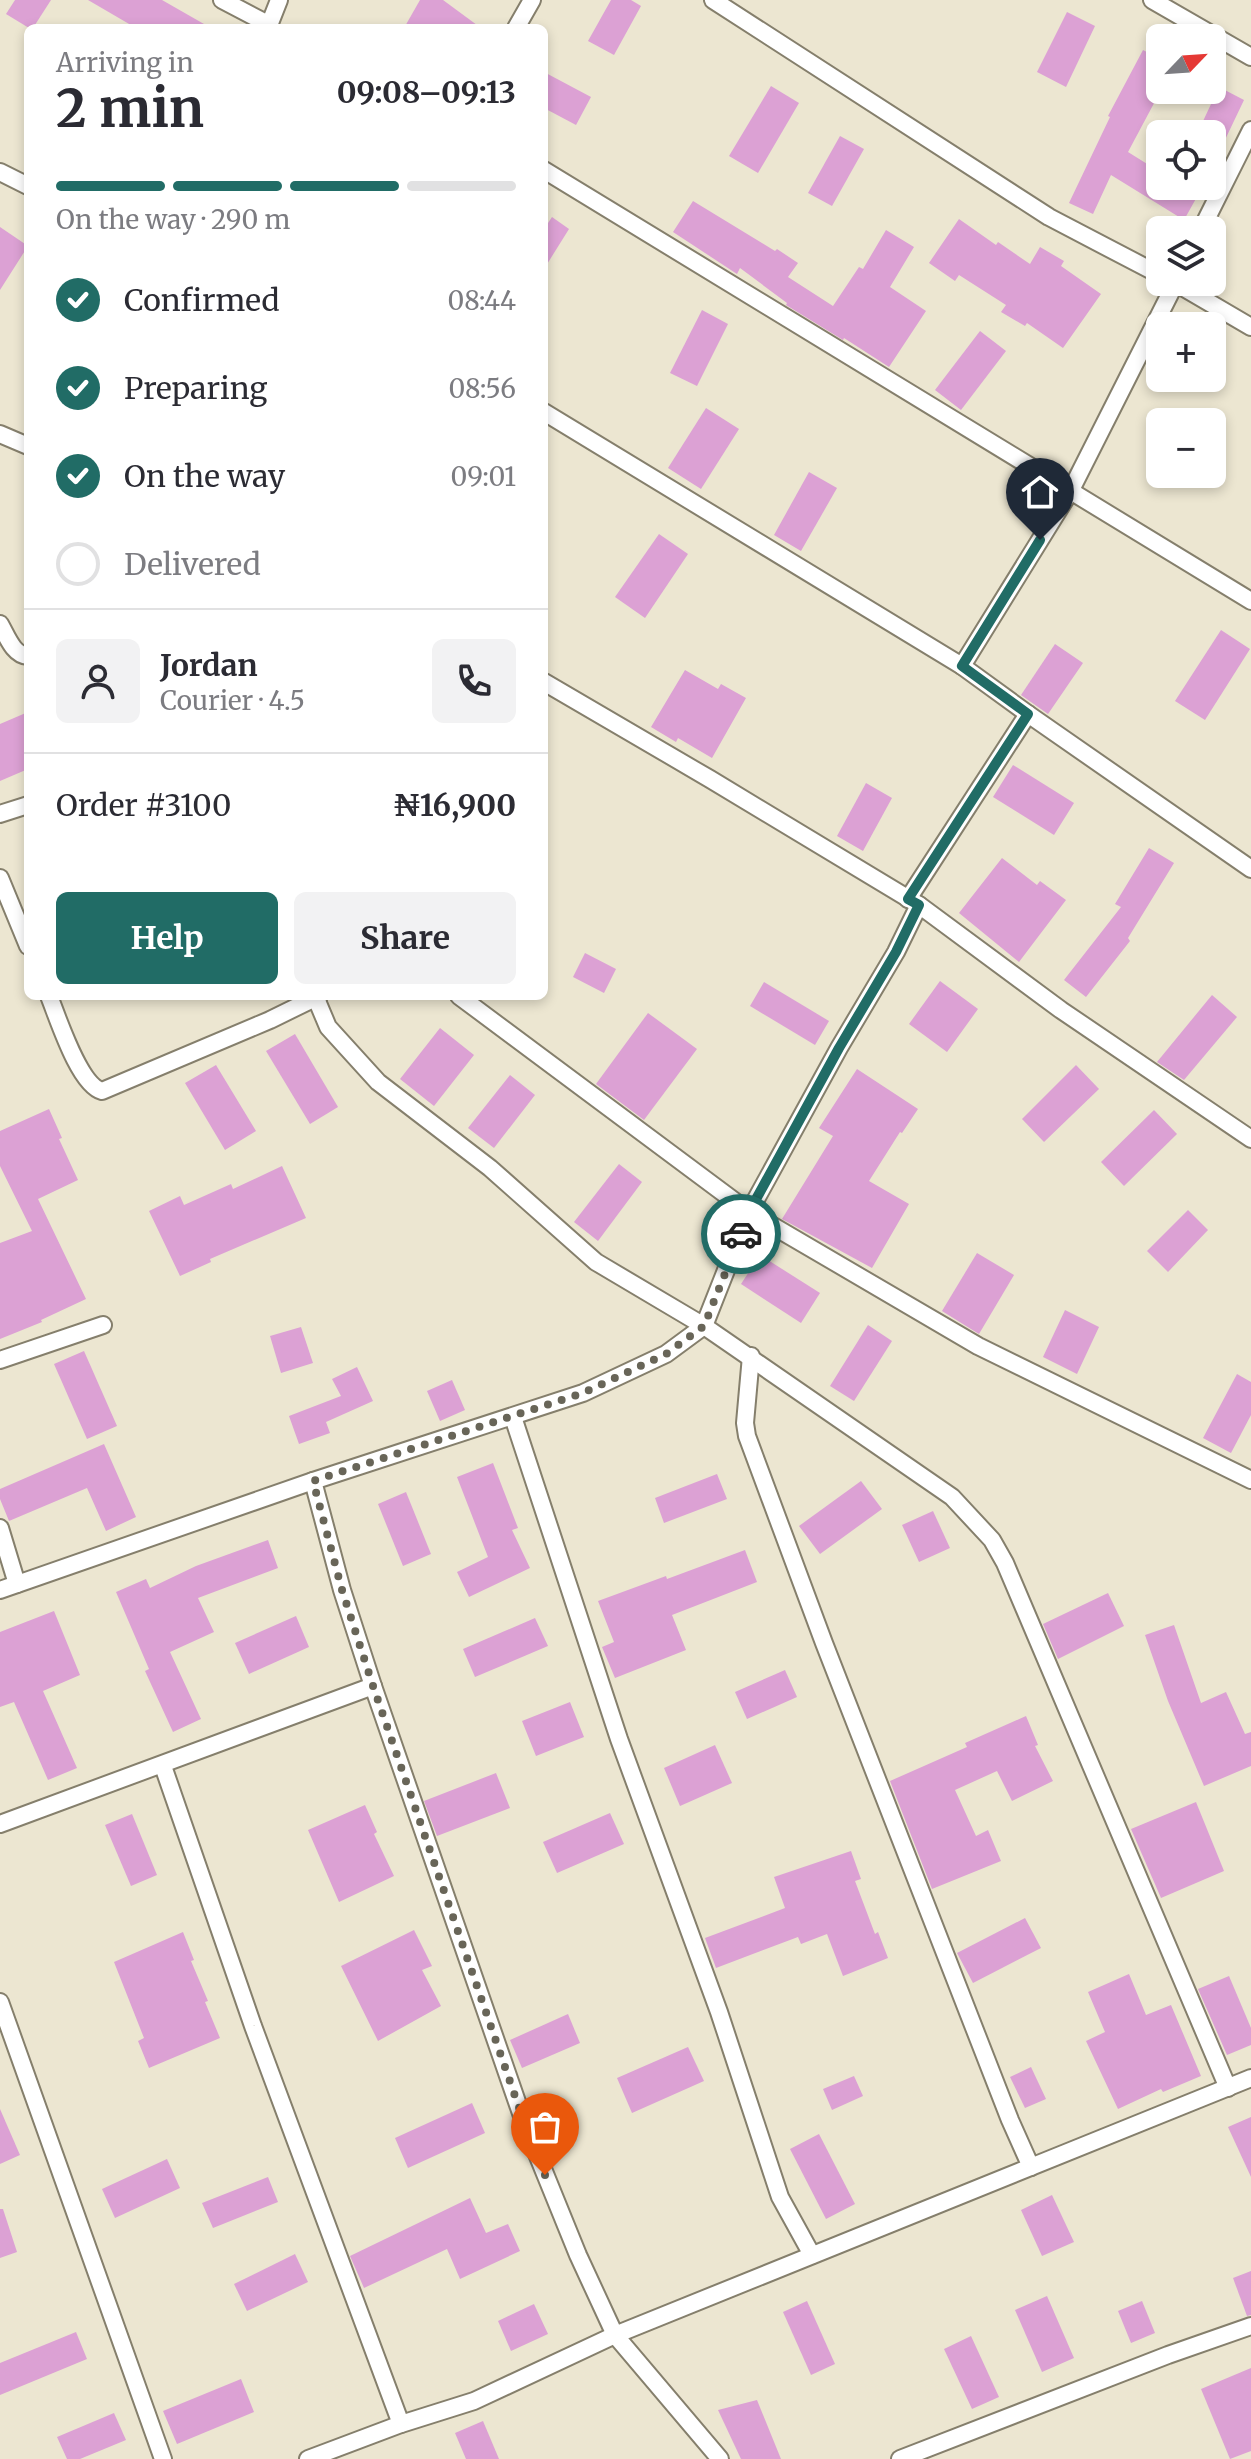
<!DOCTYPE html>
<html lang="en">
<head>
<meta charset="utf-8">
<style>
	:root { --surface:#fff; --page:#f2f2f3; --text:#2b2b33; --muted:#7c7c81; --line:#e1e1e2; --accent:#216c66 }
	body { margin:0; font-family:Merriweather,serif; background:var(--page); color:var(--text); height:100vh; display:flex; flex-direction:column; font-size:30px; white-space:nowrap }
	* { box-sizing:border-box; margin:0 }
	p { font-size:26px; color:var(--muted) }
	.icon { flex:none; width:44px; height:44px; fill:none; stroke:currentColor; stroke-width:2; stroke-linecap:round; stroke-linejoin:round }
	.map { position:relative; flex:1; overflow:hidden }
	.side { position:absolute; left:24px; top:24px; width:524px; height:976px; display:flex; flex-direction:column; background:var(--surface); border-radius:12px; box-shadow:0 4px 12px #0003 }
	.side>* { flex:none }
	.needle { width:52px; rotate:65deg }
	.tools { position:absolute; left:1146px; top:24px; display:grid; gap:16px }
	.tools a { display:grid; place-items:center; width:80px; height:80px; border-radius:12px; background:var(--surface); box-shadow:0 4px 12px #0003; font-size:40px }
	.pin { position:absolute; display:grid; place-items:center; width:68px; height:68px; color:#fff; margin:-82px -34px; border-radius:50% 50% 50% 0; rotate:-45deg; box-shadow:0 0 8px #0007 }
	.pin .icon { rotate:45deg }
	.courier { position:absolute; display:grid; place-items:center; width:80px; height:80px; margin:-40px; border:6px solid #216c66; border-radius:50%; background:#fff; color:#222; box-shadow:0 2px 10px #0007 }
	.summary em { font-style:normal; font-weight:700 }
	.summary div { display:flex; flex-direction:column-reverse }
	.summary { display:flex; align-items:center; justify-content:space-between; height:136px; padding:0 32px }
	h1 { font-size:52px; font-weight:700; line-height:60px }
	.bar { display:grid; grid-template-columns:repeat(4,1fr); gap:12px 8px; align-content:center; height:96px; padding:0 32px }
	.bar i { height:10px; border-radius:6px; background:var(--line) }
	.bar .current { background:var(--accent) }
	.bar p { grid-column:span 4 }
	.line { display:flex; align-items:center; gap:20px; padding:0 32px; border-top:2px solid var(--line) }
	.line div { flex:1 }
	.round { display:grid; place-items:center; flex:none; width:84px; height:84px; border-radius:12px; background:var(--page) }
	ol { padding:0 32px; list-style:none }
	li { display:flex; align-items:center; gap:24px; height:88px }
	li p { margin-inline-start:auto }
	li .icon { padding:8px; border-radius:50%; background:var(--accent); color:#fff; stroke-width:4 }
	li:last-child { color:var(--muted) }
	li i { width:44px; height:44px; border:4px solid var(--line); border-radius:50% }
	.cta { display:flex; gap:16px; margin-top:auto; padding:16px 32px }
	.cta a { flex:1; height:92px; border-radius:12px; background:var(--accent); color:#fff; font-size:32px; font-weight:700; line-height:92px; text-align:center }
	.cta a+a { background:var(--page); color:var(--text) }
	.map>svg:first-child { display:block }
	.building { fill:#dca1d4 }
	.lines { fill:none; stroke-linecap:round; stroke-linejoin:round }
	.street-casing { stroke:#857f6c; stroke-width:20 }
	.street { stroke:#fff; stroke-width:16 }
	.done { stroke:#686558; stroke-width:8; stroke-dasharray:0 14.4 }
	.route { stroke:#216c66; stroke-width:10 }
</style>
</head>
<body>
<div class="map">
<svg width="1251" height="2459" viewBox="0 0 1251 2459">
	<rect width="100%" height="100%" fill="#ece6d1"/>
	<g class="building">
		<polygon points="15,0 51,0 33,28 29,28 6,14"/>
		<polygon points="88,0 162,0 211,28 136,28"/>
		<polygon points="420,0 443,0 481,28 404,28"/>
		<polygon points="611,0 631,0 641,6 614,55 588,41"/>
		<polygon points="1067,12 1095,26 1066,87 1037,72"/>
		<polygon points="1143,50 1160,59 1160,92 1128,152 1160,172 1160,186 1183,186 1198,195 1184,220 1111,175 1093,214 1069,203 1110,117 1108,116"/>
		<polygon points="544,72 591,97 576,125 544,108"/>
		<polygon points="771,86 799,103 758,173 729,156"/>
		<polygon points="1219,87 1244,100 1212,167 1212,134 1197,134"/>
		<polygon points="840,136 864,149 832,206 808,193"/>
		<polygon points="693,201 775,251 777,249 798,263 788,277 833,306 859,267 863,269 886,230 914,247 890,287 926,311 889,367 844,338 843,340 786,305 787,303 740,268 737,274 673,232"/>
		<polygon points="552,217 569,229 544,269 544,229"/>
		<polygon points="959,219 996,245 998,242 1030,264 1040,247 1064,261 1061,266 1101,294 1063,348 1027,323 1025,326 1001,312 1006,305 959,275 955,281 929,263"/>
		<polygon points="0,227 28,246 0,290"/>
		<polygon points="702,310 728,324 697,386 670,373"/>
		<polygon points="980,331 1006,351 961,410 935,390"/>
		<polygon points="706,408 739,429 701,489 668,468"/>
		<polygon points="809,472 837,488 801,551 774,535"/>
		<polygon points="659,534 688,554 645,618 615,597"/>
		<polygon points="1221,630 1250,649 1205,720 1175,701"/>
		<polygon points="1055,644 1083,663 1048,714 1021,695"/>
		<polygon points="685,670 718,689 721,684 746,698 712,758 678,738 676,742 651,727"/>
		<polygon points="28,712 28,769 0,781 0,724"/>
		<polygon points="1013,765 1074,803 1054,835 993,797"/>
		<polygon points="866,783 892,798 863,851 837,836"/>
		<polygon points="1149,848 1174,863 1128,938 1130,941 1086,997 1064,980 1121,907 1115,904"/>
		<polygon points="1002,858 1037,885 1040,881 1066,900 1019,962 959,913"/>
		<polygon points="585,953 616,969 604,993 573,977"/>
		<polygon points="940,981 978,1009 947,1052 909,1024"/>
		<polygon points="764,982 829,1021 815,1045 750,1006"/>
		<polygon points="1212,995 1237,1017 1184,1080 1157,1062"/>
		<polygon points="648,1013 697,1049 644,1120 596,1084"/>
		<polygon points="440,1028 474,1055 434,1106 400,1079"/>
		<polygon points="295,1034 338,1107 310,1124 266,1051"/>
		<polygon points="216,1065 256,1131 225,1150 185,1083"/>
		<polygon points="1076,1065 1099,1089 1044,1142 1022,1119"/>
		<polygon points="857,1069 918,1109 902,1133 900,1132 869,1181 909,1204 872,1268 782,1219 833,1136 819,1128"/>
		<polygon points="510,1075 535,1095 494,1148 468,1128"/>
		<polygon points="49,1109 62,1138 59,1139 78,1180 38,1199 86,1299 41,1320 42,1322 0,1339 0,1243 32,1231 0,1166 0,1131"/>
		<polygon points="1154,1110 1177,1134 1124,1186 1101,1162"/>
		<polygon points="619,1164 642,1182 598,1241 574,1222"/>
		<polygon points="282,1166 306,1218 210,1259 211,1262 180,1276 149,1211 180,1196 184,1205 231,1184 233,1189"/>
		<polygon points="1188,1210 1208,1230 1168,1272 1147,1251"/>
		<polygon points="977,1253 1014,1275 979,1334 942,1311"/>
		<polygon points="760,1255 820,1293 801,1323 741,1284"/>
		<polygon points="1065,1310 1099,1327 1077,1374 1043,1357"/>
		<polygon points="868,1325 892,1341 854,1401 830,1386"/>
		<polygon points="301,1327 313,1363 281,1373 270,1336"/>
		<polygon points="84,1351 117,1426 87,1439 54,1364"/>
		<polygon points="357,1367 373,1401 326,1422 330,1433 299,1444 289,1416 341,1396 332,1379"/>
		<polygon points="1237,1374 1251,1382 1251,1415 1231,1453 1203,1438"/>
		<polygon points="452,1380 465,1410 440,1421 427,1391"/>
		<polygon points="104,1444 136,1517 106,1531 87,1488 9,1521 0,1499 0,1489"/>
		<polygon points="493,1463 518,1528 512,1530 530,1568 469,1597 457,1572 488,1557 457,1477"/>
		<polygon points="717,1474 727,1499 664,1523 655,1498"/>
		<polygon points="861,1481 882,1509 820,1554 799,1526"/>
		<polygon points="406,1492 431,1554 403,1566 378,1504"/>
		<polygon points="933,1511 950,1548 919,1562 902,1525"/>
		<polygon points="268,1540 278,1568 198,1598 214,1632 170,1652 201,1719 173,1732 145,1671 149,1669 116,1592 146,1579 150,1588 196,1566"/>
		<polygon points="745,1550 757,1582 672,1615 686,1650 615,1678 602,1647 614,1642 598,1601 666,1576 667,1579"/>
		<polygon points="1108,1593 1124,1626 1058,1659 1043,1624"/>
		<polygon points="54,1611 80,1675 43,1691 77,1768 48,1780 14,1702 0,1707 0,1632"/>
		<polygon points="296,1616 309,1647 249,1674 235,1643"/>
		<polygon points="535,1618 548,1646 475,1677 463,1649"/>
		<polygon points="1174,1625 1201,1703 1226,1692 1245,1734 1251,1732 1251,1766 1204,1786 1168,1701 1145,1635"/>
		<polygon points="785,1670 797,1697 747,1719 735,1692"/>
		<polygon points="570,1702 584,1737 536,1756 522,1721"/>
		<polygon points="1026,1716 1038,1745 1035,1746 1053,1781 1012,1801 997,1771 955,1790 976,1836 988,1830 1001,1861 932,1889 890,1781 967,1747 965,1743"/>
		<polygon points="715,1745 732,1783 680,1806 664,1768"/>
		<polygon points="496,1773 510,1808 437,1836 424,1801"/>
		<polygon points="1196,1802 1224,1871 1161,1898 1131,1829"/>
		<polygon points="365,1805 377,1832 374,1834 394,1876 339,1902 308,1830"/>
		<polygon points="610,1813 624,1844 557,1873 543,1842"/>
		<polygon points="132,1814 157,1875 131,1886 105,1825"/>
		<polygon points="851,1851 861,1879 855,1881 875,1934 878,1932 888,1958 843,1976 827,1934 801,1944 798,1937 716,1968 705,1938 785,1908 774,1877"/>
		<polygon points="1025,1918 1041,1948 973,1983 957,1953"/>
		<polygon points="414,1930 432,1966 422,1970 441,2006 378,2041 341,1966"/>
		<polygon points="183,1932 194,1960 191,1961 208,2001 205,2002 220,2038 149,2068 138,2041 144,2038 114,1962"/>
		<polygon points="1129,1974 1146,2015 1171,2005 1201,2076 1163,2092 1161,2089 1118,2109 1086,2041 1105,2032 1088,1992"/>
		<polygon points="1229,1976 1251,2028 1251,2045 1227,2055 1198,1989"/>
		<polygon points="568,2014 580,2043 522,2068 510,2040"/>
		<polygon points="688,2047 704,2081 632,2113 617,2078"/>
		<polygon points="1031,2067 1046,2099 1025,2108 1010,2077"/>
		<polygon points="854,2076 863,2096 832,2110 823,2089"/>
		<polygon points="472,2103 485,2133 408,2168 395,2138"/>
		<polygon points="0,2109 20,2155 0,2164"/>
		<polygon points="1251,2117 1251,2177 1228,2127"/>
		<polygon points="819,2134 855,2204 826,2219 790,2149"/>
		<polygon points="167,2159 180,2188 115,2218 102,2189"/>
		<polygon points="268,2177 278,2202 213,2228 202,2203"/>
		<polygon points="1052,2195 1074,2242 1042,2256 1021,2210"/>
		<polygon points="470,2198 486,2233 508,2224 520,2251 460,2279 447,2249 364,2288 350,2256"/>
		<polygon points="0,2209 3,2209 17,2252 0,2258"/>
		<polygon points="295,2254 308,2282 247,2311 234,2284"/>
		<polygon points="1251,2271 1251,2315 1247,2316 1233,2278"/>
		<polygon points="1047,2296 1074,2358 1042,2372 1015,2310"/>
		<polygon points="807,2301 835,2364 811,2375 783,2312"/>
		<polygon points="1142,2301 1155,2333 1131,2343 1118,2311"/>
		<polygon points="534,2304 548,2334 511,2351 498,2321"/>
		<polygon points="76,2332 87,2359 0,2395 0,2363"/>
		<polygon points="971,2336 999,2397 972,2409 944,2349"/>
		<polygon points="1251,2368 1251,2451 1230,2459 1201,2389"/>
		<polygon points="241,2379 254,2412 177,2444 163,2411"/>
		<polygon points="757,2400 781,2459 741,2459 718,2410"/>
		<polygon points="114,2413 126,2440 80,2459 67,2459 57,2437"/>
		<polygon points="483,2421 499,2459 466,2459 455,2433"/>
	</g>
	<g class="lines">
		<g class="street-casing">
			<g id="street">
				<polyline points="222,0 270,25"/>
				<polyline points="713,0 1049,217 1160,275"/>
				<polyline points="1152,0 1251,57"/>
				<polyline points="268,28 279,0"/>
				<polyline points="516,28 532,0"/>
				<polyline points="544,170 1251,601"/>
				<polyline points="0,172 28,186"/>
				<polyline points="1201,230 1251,130"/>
				<polyline points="1174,282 1251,327"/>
				<polyline points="544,412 962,666 1028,714 1251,869"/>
				<polyline points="0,434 28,446"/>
				<path d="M0,624C7,636 13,655 28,656"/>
				<polyline points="962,666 1071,490 1176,282"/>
				<polyline points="544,682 710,779 919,905 1061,1010 1251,1139"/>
				<polyline points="0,814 28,805"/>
				<polyline points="0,878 28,946"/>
				<polyline points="908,899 1028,714"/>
				<path d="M49,996C58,1018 79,1085 102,1091L270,1020L319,996"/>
				<polyline points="315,996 328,1027 378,1082 490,1168 596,1262 704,1326 952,1497 992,1540 1005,1563 1228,2088"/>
				<polyline points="459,996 749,1212 978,1346 1251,1480"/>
				<polyline points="751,1356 745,1423 747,1436 824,1643 1010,2120 1031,2167"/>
				<polyline points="0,1360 103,1325"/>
				<polyline points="513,1417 619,1739 719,2012 780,2197 812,2255"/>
				<polyline points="313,1481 342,1590 373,1686 524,2122 578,2255 615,2335 720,2459"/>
				<polyline points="0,1528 17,1584"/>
				<polyline points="0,1590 313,1481 583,1393 666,1354 704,1326 749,1212 839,1048 896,952 919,905"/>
				<polyline points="163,1766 253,2026 401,2424"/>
				<polyline points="0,1824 373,1686"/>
				<polyline points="0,2002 163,2459"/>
				<polyline points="308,2459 401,2424 474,2401 615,2335 1251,2078"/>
				<polyline points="900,2459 1168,2355 1251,2326"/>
			</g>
		</g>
		<use href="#street" class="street"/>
	</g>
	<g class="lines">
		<polyline class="done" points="545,2175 524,2122 373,1686 342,1590 313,1481 583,1393 666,1354 704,1326 741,1234"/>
		<polyline class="route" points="741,1234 749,1212 839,1048 896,952 919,905 908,899 1028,714 962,666 1040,540"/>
	</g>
</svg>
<div class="tools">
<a><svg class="needle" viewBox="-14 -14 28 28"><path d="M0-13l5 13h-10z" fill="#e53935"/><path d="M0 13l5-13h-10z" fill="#7c7c81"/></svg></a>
<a><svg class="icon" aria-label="locate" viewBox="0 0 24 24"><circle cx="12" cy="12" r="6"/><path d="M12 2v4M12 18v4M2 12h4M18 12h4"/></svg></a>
<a><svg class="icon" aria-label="layers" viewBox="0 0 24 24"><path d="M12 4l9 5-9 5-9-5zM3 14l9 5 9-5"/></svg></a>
<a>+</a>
<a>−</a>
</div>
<div class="pin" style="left:545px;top:2175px;background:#ea580c"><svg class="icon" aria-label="bag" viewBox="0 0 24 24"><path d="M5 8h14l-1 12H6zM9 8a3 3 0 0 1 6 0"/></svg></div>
<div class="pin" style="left:1040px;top:540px;background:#1f2937"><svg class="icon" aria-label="home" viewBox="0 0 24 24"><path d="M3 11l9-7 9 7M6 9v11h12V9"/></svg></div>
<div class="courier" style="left:741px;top:1234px"><svg class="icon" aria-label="car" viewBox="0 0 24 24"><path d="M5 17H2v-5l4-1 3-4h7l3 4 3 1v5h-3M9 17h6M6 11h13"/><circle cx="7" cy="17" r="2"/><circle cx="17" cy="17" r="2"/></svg></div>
<section class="side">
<div class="summary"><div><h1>2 min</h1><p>Arriving in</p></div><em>09:08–09:13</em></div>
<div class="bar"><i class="current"></i><i class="current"></i><i class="current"></i><i></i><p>On the way · 290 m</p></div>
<ol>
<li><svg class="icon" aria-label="check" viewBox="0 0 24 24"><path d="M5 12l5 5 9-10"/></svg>Confirmed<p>08:44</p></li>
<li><svg class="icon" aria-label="check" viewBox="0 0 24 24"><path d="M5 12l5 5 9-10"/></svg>Preparing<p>08:56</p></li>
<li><svg class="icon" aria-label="check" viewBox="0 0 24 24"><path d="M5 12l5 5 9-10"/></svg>On the way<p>09:01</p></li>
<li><i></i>Delivered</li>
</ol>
<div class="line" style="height:144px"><a class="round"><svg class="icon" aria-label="person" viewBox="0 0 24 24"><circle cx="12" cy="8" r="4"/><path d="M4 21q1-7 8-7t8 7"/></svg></a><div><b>Jordan</b><p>Courier · 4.5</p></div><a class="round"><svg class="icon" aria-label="phone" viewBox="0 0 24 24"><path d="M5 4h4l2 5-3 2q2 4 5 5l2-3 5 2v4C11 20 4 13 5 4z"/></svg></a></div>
<div class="line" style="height:104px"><div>Order #3100</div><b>₦16,900</b></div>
<div class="cta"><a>Help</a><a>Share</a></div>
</section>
</div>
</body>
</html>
